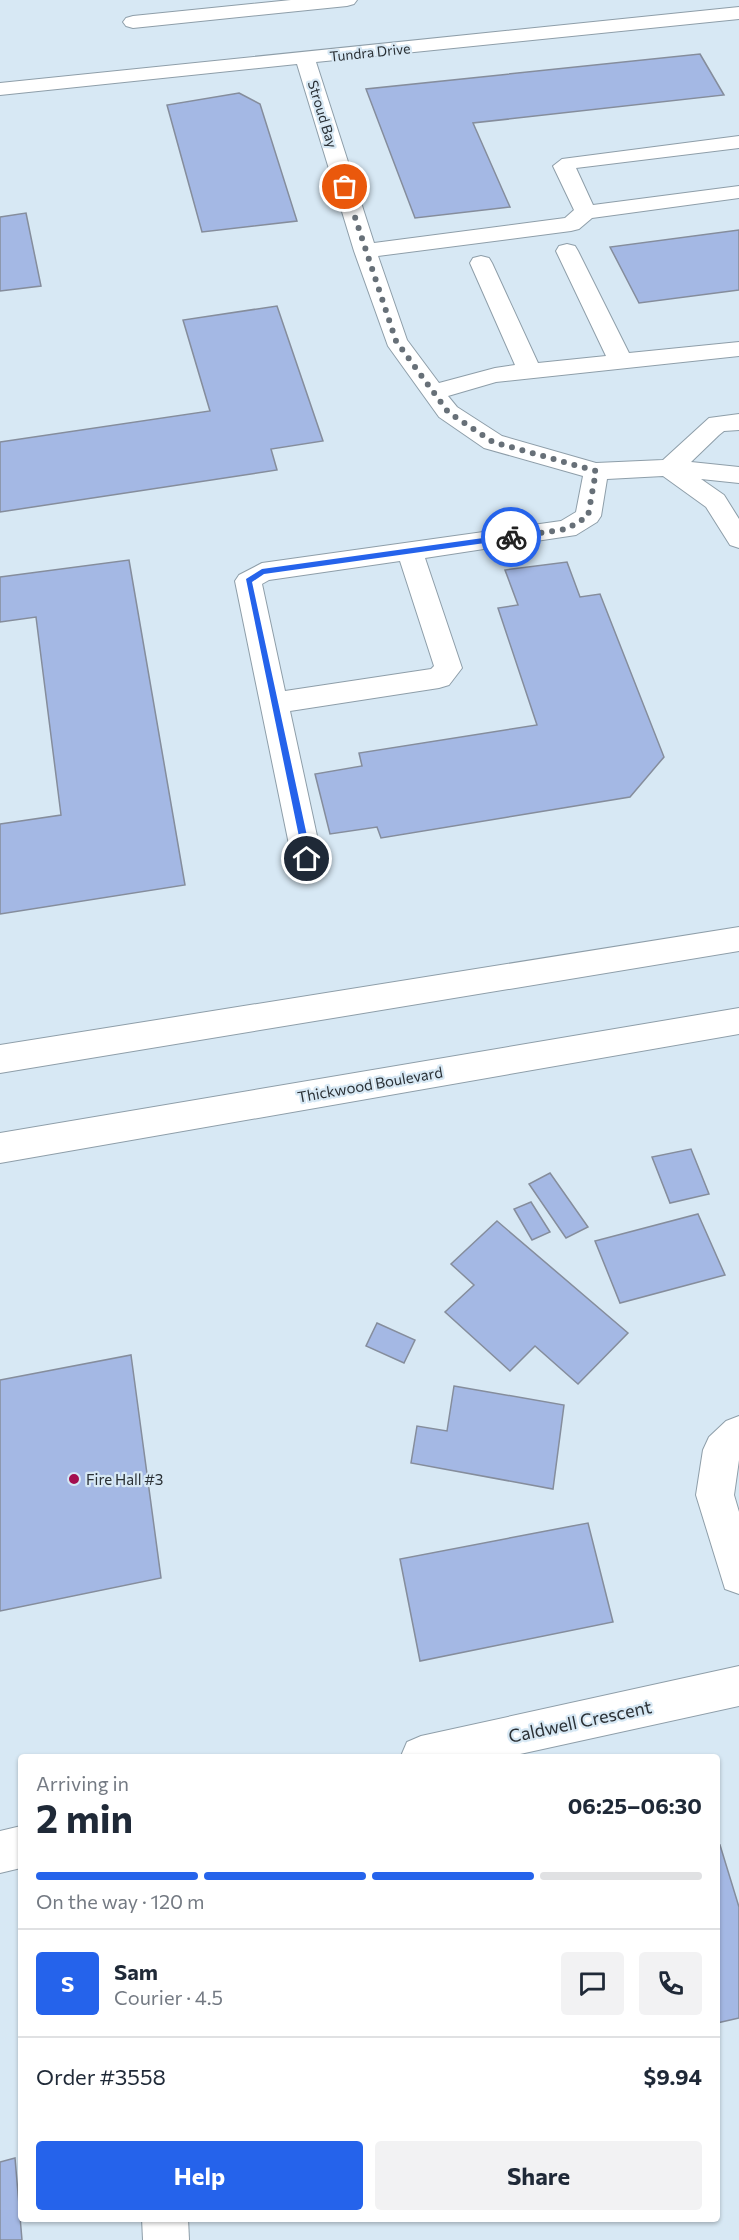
<!DOCTYPE html>
<html lang="en">
<head>
<meta charset="utf-8">
<style>
	:root { --surface:#fff; --page:#f2f2f3; --text:#1f2937; --muted:#747a83; --line:#e0e1e3; --accent:#2563eb }
	body { margin:0; font-family:Commissioner,sans-serif; background:var(--page); color:var(--text); height:100vh; display:flex; flex-direction:column; font-size:22px; white-space:nowrap }
	* { box-sizing:border-box; margin:0 }
	p { font-size:20px; color:var(--muted) }
	.icon { flex:none; width:33px; height:33px; fill:none; stroke:currentColor; stroke-width:2; stroke-linecap:round; stroke-linejoin:round }
	.map { position:relative; flex:1; overflow:hidden }
	.details { position:absolute; left:18px; top:1754px; width:702px; height:468px; display:flex; flex-direction:column; background:var(--surface); border-radius:6px; box-shadow:0 2px 4px #0004 }
	.details>* { flex:none }
	.pin { position:absolute; display:grid; place-items:center; width:51px; height:51px; color:#fff; margin:-26px; border:3px solid #fff; border-radius:50%; box-shadow:0 2px 6px #0007 }
	.courier { position:absolute; display:grid; place-items:center; width:60px; height:60px; margin:-30px; border:4px solid #2563eb; border-radius:50%; background:#fff; color:#222; box-shadow:0 2px 8px #0007 }
	.head em { font-style:normal; font-weight:700 }
	.head div { display:flex; flex-direction:column-reverse }
	.head { display:flex; align-items:center; justify-content:space-between; height:102px; padding:0 18px }
	h1 { font-size:39px; font-weight:700; line-height:45px }
	.bar { display:grid; grid-template-columns:repeat(4,1fr); gap:9px 6px; align-content:center; height:72px; padding:0 18px }
	.bar i { height:8px; border-radius:4px; background:var(--line) }
	.bar .on { background:var(--accent) }
	.bar p { grid-column:span 4 }
	.line { display:flex; align-items:center; gap:15px; padding:0 18px; border-top:2px solid var(--line) }
	.line div { flex:1 }
	.round { display:grid; place-items:center; flex:none; width:63px; height:63px; border-radius:6px; background:var(--page) }
	.primary-button { display:flex; gap:12px; margin-top:auto; padding:12px 18px }
	.primary-button a { flex:1; height:69px; border-radius:6px; background:var(--accent); color:#fff; font-size:24px; font-weight:700; line-height:69px; text-align:center }
	.primary-button a+a { background:var(--page); color:var(--text) }
	.map>svg:first-child { display:block }
	.building { fill:#a4b8e4; stroke:#858d9c; stroke-width:1.5 }
	.lines { fill:none; stroke-linecap:round; stroke-linejoin:round }
	.minor-casing { stroke:#8e9ea9; stroke-width:2 }
	.major-casing { stroke:#8e9ea9; stroke-width:2 }
	.minor { fill:#fff; fill-rule:evenodd }
	.major { fill:#fff; fill-rule:evenodd }
	.route { fill:#2563eb }
	.done { stroke:#677078; stroke-width:6; stroke-dasharray:0 10.8 }
	.poi-dot { fill:#a30e4e; stroke:#d7e8f4; stroke-width:2 }
	.labels { text-anchor:middle; dominant-baseline:central; stroke-width:4.5; stroke-linejoin:round; paint-order:stroke }
	.far-street-label { font-size:14px; fill:#2a3035; stroke:#d7e8f4 }
	.street-label { font-size:15px; fill:#2a3035; stroke:#d7e8f4 }
	.poi-label { font-size:15px; fill:#2a3035; stroke:#d7e8f4; text-anchor:start }
	.near-street-label { font-size:18px; fill:#2a3035; stroke:#d7e8f4 }
</style>
</head>
<body>
<div class="map">
<svg width="739" height="2240" viewBox="0 0 739 2240">
	<rect width="100%" height="100%" fill="#d7e8f4"/>
	<g class="building">
		<polygon points="700,54 724,95 473,123 510,207 415,218 366,89"/>
		<polygon points="239,93 260,104 297,221 202,232 167,105"/>
		<polygon points="26,213 41,286 0,291 0,217"/>
		<polygon points="739,230 739,290 639,303 610,247"/>
		<polygon points="277,306 323,441 271,449 277,470 0,512 0,442 210,411 183,320"/>
		<polygon points="129,560 185,885 0,914 0,824 61,815 36,617 0,622 0,577"/>
		<polygon points="567,562 580,597 600,594 664,757 630,797 381,838 377,827 330,834 315,774 362,766 359,753 537,725 498,608 518,605 505,570"/>
		<polygon points="691,1149 709,1194 670,1203 652,1157"/>
		<polygon points="550,1173 588,1227 566,1238 529,1184"/>
		<polygon points="531,1202 550,1232 532,1240 514,1209"/>
		<polygon points="698,1214 725,1275 620,1303 595,1241"/>
		<polygon points="497,1221 628,1333 578,1384 535,1346 510,1371 445,1312 474,1285 451,1264"/>
		<polygon points="377,1323 415,1340 404,1363 366,1346"/>
		<polygon points="131,1355 161,1578 0,1611 0,1380"/>
		<polygon points="454,1386 564,1405 553,1489 411,1463 417,1426 447,1431"/>
		<polygon points="588,1523 613,1622 420,1661 400,1559"/>
		<polygon points="720,1845 739,1907 739,2018 717,2023 717,1846"/>
		<polygon points="15,2158 22,2240 0,2240 0,2162"/>
	</g>
	<g class="lines">
		<g class="minor-casing">
			<g id="minor">
				<polygon points="291,0 357,0 354,4 347,6 133,28 126,26 123,22 126,18 133,16"/>
				<path d="M739,7V19L316,62L374,243L565,218L574,210L553,166L562,159L739,136V148L576,168L593,205L739,186V198L592,218L579,229L571,231L378,256L407,340L439,383L495,368L515,365L470,263L473,258L481,256L489,258L492,263L538,363L606,356L556,251L559,246L567,244L575,246L578,251L629,353L739,342V356L496,382L448,396L457,407L502,436L596,463L663,460L709,418L739,414V430L724,431L719,435L691,462L739,467V483L701,479L724,495L739,519V548L730,545L706,507L663,476L607,479L601,516L597,522L576,535L425,558L462,668L449,685L439,688L290,711L322,859L318,867L307,871L296,867L292,859L235,581L239,575L262,563L561,521L576,512L583,476L484,448L439,417L388,346L354,251L297,64L0,95V83ZM400,561L434,666L431,669L285,691L262,584L269,580Z"/>
				<polygon points="739,1416 739,1460 734,1495 739,1512 739,1594 725,1589 696,1495 703,1450 709,1437 726,1421"/>
				<polygon points="739,1666 739,1706 511,1756 401,1756 407,1742 421,1736"/>
				<polygon points="21,1826 21,1868 0,1873 0,1831"/>
				<polygon points="142,2218 188,2218 189,2240 143,2240"/>
			</g>
		</g>
		<g class="major-casing">
			<g id="major">
				<polygon points="739,927 739,951 0,1073 0,1045"/>
				<polygon points="739,1008 739,1034 0,1163 0,1133"/>
			</g>
		</g>
		<use href="#minor" class="minor"/>
		<use href="#major" class="major"/>
	</g>
	<polygon class="route" points="511,534 515,537 514,539 264,574 252,582 312,859 307,862 304,861 246,579 262,569"/>
	<g class="lines">
		<polyline class="done" points="345,187 396,341 448,412 493,442 596,471 588,516 567,529 511,537"/>
	</g>
	<circle class="poi-dot" cx="74" cy="1479" r="6"/>
	<g class="labels">
		<g class="far-street-label">
			<text transform="translate(370 52) rotate(-6)">Tundra Drive</text>
			<text transform="translate(323 114) rotate(73)">Stroud Bay</text>
		</g>
		<g class="street-label">
			<text transform="translate(370 1084) rotate(-10)">Thickwood Boulevard</text>
		</g>
		<g class="poi-label">
			<text x="86" y="1479">Fire Hall #3</text>
		</g>
		<g class="near-street-label">
			<text transform="translate(580 1721) rotate(-12)">Caldwell Crescent</text>
		</g>
	</g>
</svg>
<div class="pin" style="left:345px;top:187px;background:#ea580c"><svg class="icon" aria-label="bag" viewBox="0 0 24 24"><path d="M5 8h14l-1 12H6zM9 8a3 3 0 0 1 6 0"/></svg></div>
<div class="pin" style="left:307px;top:859px;background:#1f2937"><svg class="icon" aria-label="home" viewBox="0 0 24 24"><path d="M3 11l9-7 9 7M6 9v11h12V9"/></svg></div>
<div class="courier" style="left:511px;top:537px"><svg class="icon" aria-label="bike" viewBox="0 0 24 24"><circle cx="6" cy="16" r="4"/><circle cx="18" cy="16" r="4"/><path d="M6 16l4-8h5l3 8M10 8l3 8H6M13 5h3"/></svg></div>
<section class="details">
<div class="head"><div><h1>2 min</h1><p>Arriving in</p></div><em>06:25–06:30</em></div>
<div class="bar"><i class="on"></i><i class="on"></i><i class="on"></i><i></i><p>On the way · 120 m</p></div>
<div class="line" style="height:108px"><b class="round" style="background:var(--accent);color:#fff">S</b><div><b>Sam</b><p>Courier · 4.5</p></div><a class="round"><svg class="icon" aria-label="chat" viewBox="0 0 24 24"><path d="M4 5h16v11H9l-5 4z"/></svg></a><a class="round"><svg class="icon" aria-label="phone" viewBox="0 0 24 24"><path d="M5 4h4l2 5-3 2q2 4 5 5l2-3 5 2v4C11 20 4 13 5 4z"/></svg></a></div>
<div class="line" style="height:78px"><div>Order #3558</div><b>$9.94</b></div>
<div class="primary-button"><a>Help</a><a>Share</a></div>
</section>
</div>
</body>
</html>
